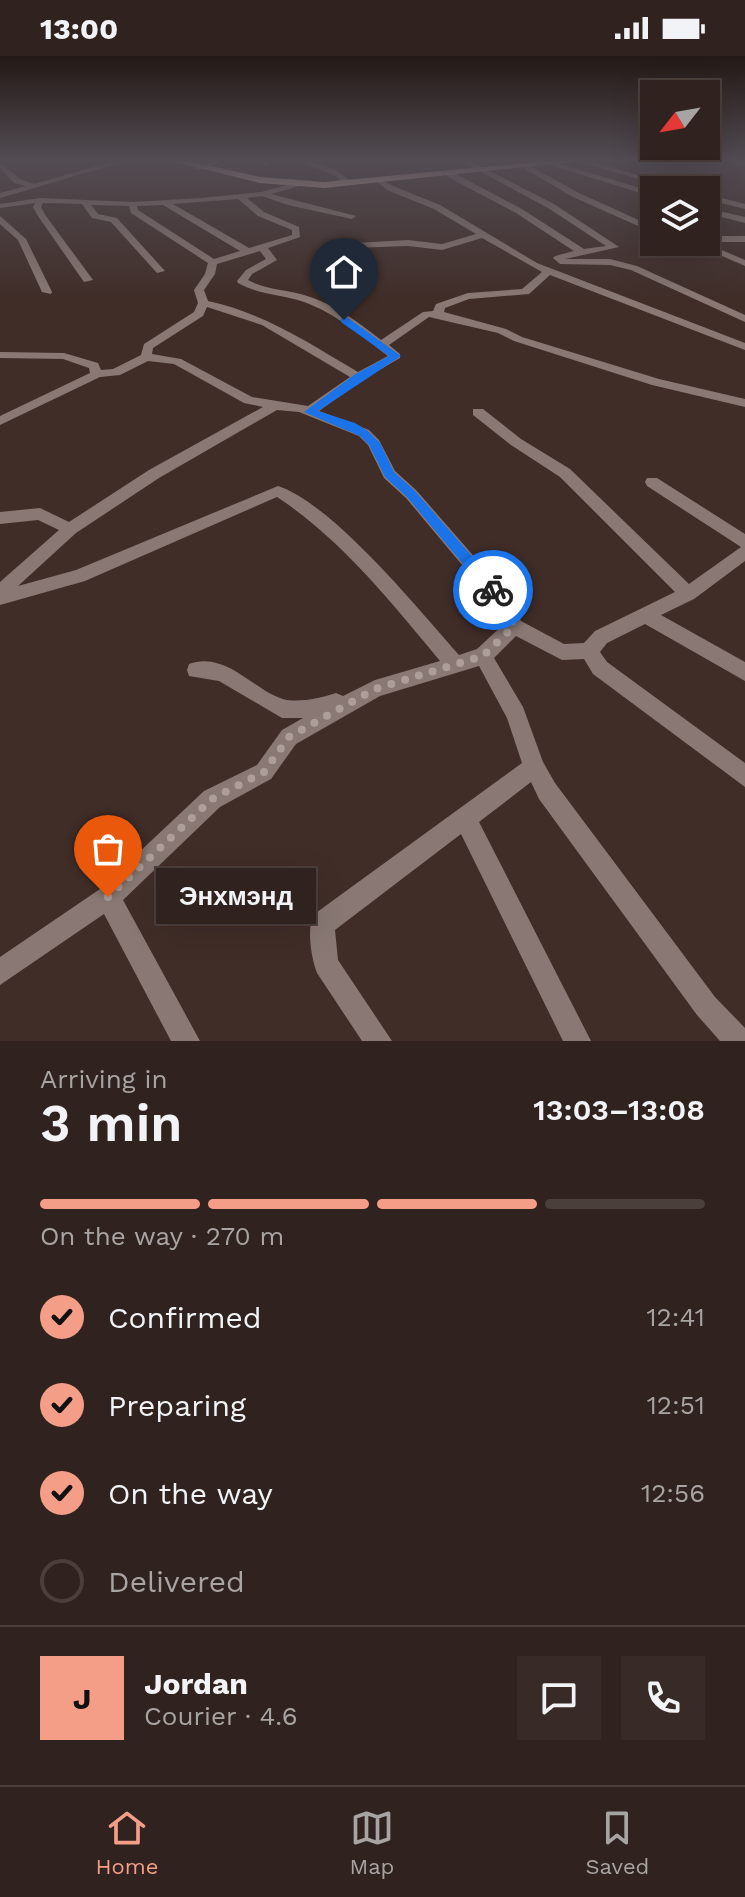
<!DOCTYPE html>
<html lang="en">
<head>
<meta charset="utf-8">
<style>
	:root { --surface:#30221e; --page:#382a27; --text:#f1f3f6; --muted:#a8a4a4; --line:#4b3f3c; --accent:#f49e87 }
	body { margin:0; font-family:"Work Sans",sans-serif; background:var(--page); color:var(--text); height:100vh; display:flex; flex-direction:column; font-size:30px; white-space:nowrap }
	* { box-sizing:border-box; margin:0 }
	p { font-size:26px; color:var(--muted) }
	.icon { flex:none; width:44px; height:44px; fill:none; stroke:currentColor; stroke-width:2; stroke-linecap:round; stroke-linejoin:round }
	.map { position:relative; height:985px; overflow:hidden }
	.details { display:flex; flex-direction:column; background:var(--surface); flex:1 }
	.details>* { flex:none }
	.needle { width:52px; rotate:239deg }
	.controls { position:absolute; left:640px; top:24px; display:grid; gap:16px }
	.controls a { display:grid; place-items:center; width:80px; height:80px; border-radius:0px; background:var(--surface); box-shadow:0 8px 32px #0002,0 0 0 2px var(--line); font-size:40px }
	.pin { position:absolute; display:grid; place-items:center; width:68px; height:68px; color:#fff; margin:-82px -34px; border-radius:50% 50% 50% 0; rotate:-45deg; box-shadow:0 0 8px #0007 }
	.pin .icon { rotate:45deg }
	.courier { position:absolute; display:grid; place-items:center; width:80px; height:80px; margin:-40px; border:6px solid #1a73e8; border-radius:50%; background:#fff; color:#222; box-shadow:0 2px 10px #0007 }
	.bubble { position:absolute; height:56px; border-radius:0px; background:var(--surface); box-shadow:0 8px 32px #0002,0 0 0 2px var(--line); font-size:26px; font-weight:600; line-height:56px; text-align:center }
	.summary em { font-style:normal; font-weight:600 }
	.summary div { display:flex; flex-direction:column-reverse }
	.summary { display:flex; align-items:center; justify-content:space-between; height:136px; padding:0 40px }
	h1 { font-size:52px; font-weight:600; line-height:60px }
	.bar { display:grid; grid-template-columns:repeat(4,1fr); gap:12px 8px; align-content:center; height:96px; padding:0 40px }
	.bar i { height:10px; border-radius:6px; background:var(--line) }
	.bar .active { background:var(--accent) }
	.bar p { grid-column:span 4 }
	.line { display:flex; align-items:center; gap:20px; padding:0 40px; border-top:2px solid var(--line) }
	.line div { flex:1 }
	.round { display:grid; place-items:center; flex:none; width:84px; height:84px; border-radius:0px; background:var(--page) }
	ol { padding:0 40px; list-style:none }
	li { display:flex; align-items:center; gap:24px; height:88px }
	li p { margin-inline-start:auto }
	li .icon { padding:8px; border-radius:50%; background:var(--accent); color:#111; stroke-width:4 }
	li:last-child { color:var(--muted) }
	li i { width:44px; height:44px; border:4px solid var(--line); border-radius:50% }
	.status { display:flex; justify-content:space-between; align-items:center; height:56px; padding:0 40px; background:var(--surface); direction:ltr }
	.status svg { height:22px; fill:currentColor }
	.menu { display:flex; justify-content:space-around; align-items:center; height:112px; border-top:2px solid var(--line); background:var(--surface); font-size:22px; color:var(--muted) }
	.menu a { display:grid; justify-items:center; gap:4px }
	.menu .active { color:var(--accent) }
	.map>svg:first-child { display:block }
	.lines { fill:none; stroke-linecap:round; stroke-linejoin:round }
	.minor { fill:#897873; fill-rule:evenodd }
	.major { fill:#e0bdb3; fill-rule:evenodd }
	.route { fill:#1a73e8 }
	.done { stroke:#ad9e9a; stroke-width:8; stroke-dasharray:0 14.4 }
</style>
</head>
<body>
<div class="status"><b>13:00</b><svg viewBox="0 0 49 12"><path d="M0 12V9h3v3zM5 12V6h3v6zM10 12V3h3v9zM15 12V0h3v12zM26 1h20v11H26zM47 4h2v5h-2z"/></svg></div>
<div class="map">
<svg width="745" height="985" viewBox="0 0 745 985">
	<rect width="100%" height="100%" fill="#402d28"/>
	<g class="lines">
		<g class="minor">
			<polygon points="114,105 126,105 0,142 0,137 26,130 14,127 0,112 0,106 20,123 34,128"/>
			<polygon points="212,105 224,105 197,114 193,112"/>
			<polygon points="257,105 266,105 269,108 265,110"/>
			<path d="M299,105C318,105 339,113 352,127L345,129L336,120Z"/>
			<polygon points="461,105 470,105 554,148 619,191 565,203 610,203 637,210 745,259 745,266 631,214 610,209 560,208 553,202 555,200 574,195 516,157 446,120 446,116 452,116 522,153 584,193 606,190 548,152"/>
			<polygon points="578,105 590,105 688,134 675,134"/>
			<polygon points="734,105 745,105 745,110 734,107"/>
			<polygon points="553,106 654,136 654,141 553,110"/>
			<polygon points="528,109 579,137 654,171 654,177 573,141 525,113"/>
			<path d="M379,122L393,130L440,149L537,207L745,287V294L550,219L529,238L469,243L445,252L444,256L506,273L522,281L659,323L745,343V351L652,329L514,285L498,277L429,261L389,289L400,298V302L362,324L319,355L369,374L379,384L395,415L416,434L512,544L521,565L564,588L584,587L595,575L675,536L560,421L511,389L473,359V353H483L521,383L570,413L689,528L741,491L647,430L645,426L647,422H657L745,478V505L694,543L661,559L745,606V625L645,568L607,587L600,596L607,606L745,707V731L593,618L584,603L562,604L516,580L494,602L523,651L543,706L555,727L715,941L745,972V985H720L697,959L539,743L531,726L479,766L591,985H563L461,778L335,874L338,904L392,985H362L317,917C311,901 307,875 313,859L522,707L507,662L479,610L380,640L296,688L271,723L220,751L123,844L200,985H171L104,858L0,929V901L100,833L204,735L257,709L282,674L303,662H282L219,625L189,620L187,614L189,608C228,594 257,639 287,644C304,646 320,642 336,637L343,640L375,624L440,605C391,546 342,484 277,441L85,525L0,549V526L59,474L38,464L0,468V456L40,452L69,466L149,414L263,351L244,347L174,308L148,305L120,319L100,321L0,369V360L90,317L89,312L63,303L0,302V296L64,297L98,307L101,314L113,313L141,299L144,288L194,256L198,247L194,234L205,218L208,207L131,157L129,150L91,149L98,158L117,162L165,215L157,217L111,166L92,162L82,148L43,147L41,151L46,160L93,224L84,226L38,160L33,151L35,147L0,152V148L40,142L133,146L202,142L261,136L299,126V130L271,138L356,160L352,163L288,149L262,140L247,142L264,156L299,171L300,181L268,192L277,204L252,218L248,224C266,234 285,233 304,239C333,247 358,266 381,284L423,256L433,255L436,248L468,237L522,233L542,216L482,182L442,194L408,190L352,192L350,190L355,187L408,184L442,188L476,178L434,153L387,134L375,124ZM238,143L258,160L292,174V179L249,192L173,148ZM163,149L240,195L214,203L138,154L137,150ZM260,195L266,203L246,214L237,225L238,227C259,239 282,238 304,246C335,257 362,280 388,300L358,316C309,287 264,257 208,245L204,234L215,218L217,208ZM207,251L262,269L350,321L308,350L252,341L181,303L152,298L153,292L203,260ZM277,354L299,356L359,380L368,389L384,422L406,442L499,553L504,568L477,593L459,599C419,554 333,448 278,430L76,514L18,530L76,477L159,422Z"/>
			<polygon points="706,138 745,148 745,153 706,143"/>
			<polygon points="706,152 745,161 745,167 706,157"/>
			<polygon points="0,160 26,183 52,236 51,238 42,236 18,184 0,168"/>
			<rect x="706" y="180" width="39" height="6"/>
			<polygon points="690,186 703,186 745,204 745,210"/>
		</g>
		<polygon class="major" points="171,105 189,105 260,121 324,126 546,105 583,105 324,132 260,127"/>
	</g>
	<linearGradient id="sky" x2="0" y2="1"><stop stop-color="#231916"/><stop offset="0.43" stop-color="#534c53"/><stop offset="1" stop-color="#534c53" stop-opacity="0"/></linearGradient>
	<rect width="745" height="243" fill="url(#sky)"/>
	<polygon class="route" points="341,262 348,262 401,300 318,355 355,367 368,375 380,387 394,416 415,435 498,530 498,538 488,538 407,441 385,421 369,389 360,380 304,356 354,319 389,300 341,266"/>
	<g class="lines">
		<polyline class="done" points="108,841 212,743 264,716 289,681 375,633 483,600 514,570 506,549 493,534"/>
	</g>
</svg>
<div class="controls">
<a><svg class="needle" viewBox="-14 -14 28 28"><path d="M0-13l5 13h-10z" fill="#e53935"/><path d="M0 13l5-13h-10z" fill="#a8a4a4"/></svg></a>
<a><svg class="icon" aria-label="layers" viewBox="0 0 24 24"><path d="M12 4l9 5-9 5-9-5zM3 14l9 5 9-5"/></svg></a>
</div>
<div class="pin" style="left:108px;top:841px;background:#ea580c"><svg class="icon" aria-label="bag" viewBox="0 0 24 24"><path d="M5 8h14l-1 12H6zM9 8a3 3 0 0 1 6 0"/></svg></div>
<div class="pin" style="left:344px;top:264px;background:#1f2937"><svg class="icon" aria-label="home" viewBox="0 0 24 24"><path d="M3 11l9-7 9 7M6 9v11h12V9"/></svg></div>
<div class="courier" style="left:493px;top:534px"><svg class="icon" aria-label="bike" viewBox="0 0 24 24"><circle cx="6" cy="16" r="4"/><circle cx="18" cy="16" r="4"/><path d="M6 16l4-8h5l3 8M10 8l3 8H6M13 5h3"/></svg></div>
<div class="bubble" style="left:156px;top:812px;width:160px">Энхмэнд</div>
</div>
<section class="details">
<div class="summary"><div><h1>3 min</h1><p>Arriving in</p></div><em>13:03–13:08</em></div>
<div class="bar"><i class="active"></i><i class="active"></i><i class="active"></i><i></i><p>On the way · 270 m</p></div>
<ol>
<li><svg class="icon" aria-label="check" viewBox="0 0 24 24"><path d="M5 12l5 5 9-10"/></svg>Confirmed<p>12:41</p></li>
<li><svg class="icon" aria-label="check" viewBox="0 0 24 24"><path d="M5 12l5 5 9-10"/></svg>Preparing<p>12:51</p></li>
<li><svg class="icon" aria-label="check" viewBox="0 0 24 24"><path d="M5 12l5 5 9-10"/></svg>On the way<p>12:56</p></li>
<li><i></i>Delivered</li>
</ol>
<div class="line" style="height:144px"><b class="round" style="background:var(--accent);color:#111">J</b><div><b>Jordan</b><p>Courier · 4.6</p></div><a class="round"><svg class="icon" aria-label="chat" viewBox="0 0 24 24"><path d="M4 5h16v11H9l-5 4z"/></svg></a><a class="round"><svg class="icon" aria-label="phone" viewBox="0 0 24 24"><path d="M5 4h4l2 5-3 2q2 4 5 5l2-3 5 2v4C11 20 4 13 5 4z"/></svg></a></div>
</section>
<nav class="menu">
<a class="active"><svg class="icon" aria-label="home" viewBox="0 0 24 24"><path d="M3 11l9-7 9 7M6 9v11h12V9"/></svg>Home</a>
<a><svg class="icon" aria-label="map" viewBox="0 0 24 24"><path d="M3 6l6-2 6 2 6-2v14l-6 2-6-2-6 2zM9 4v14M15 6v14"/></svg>Map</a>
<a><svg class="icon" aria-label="saved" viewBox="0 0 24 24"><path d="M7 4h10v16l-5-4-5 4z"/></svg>Saved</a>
</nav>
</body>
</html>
